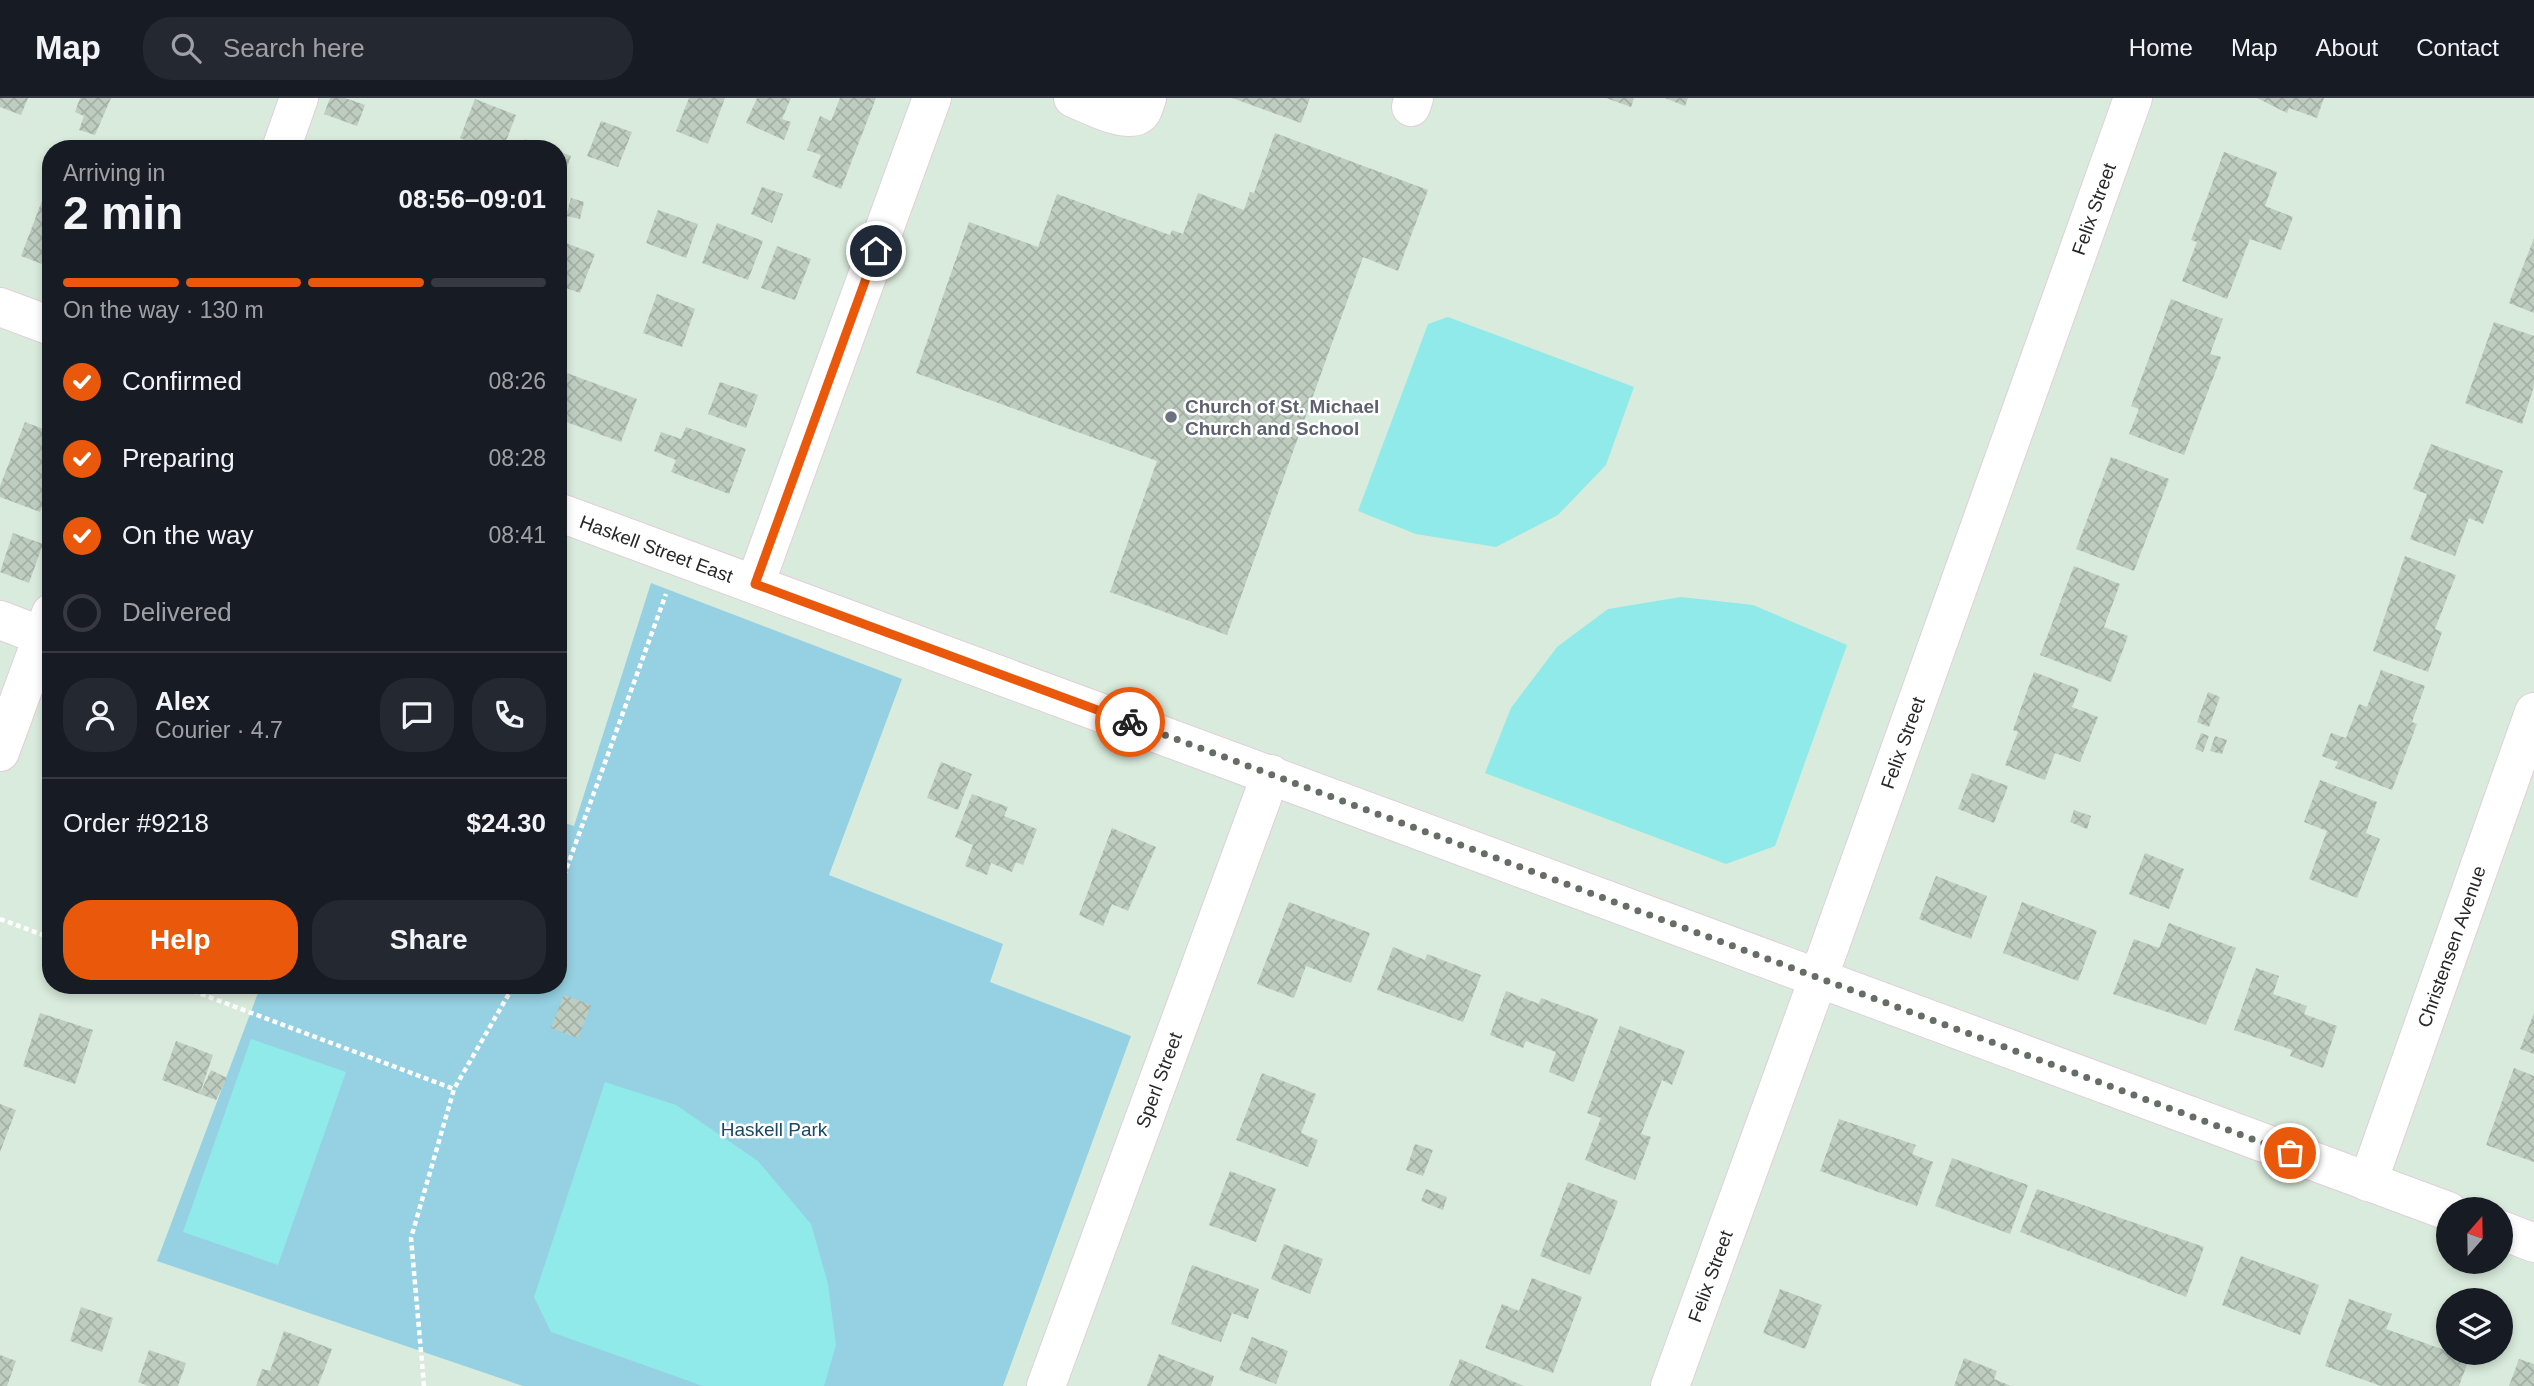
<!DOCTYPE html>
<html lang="en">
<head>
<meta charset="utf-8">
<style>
	:root { --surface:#171b24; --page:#242831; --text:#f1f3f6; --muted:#9ea1a6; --line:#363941; --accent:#ea580c }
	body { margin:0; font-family:Arial,sans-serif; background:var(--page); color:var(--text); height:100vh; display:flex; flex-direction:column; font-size:26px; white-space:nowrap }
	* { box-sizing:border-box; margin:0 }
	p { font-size:23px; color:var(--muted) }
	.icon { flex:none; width:38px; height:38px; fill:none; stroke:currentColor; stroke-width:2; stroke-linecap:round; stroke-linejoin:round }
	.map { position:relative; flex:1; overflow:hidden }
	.panel { position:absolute; left:42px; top:42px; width:525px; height:854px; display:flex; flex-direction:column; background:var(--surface); border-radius:28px; box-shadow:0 4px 10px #0003 }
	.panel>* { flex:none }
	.needle { width:46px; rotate:20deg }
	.controls { position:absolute; left:2436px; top:1099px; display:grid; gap:14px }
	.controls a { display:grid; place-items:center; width:77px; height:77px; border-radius:50%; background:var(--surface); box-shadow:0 4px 10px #0003; font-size:35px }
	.pin { position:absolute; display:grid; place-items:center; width:60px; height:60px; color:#fff; margin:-30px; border:4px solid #fff; border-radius:50%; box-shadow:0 2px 7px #0007 }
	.courier { position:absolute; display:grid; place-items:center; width:70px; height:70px; margin:-35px; border:5px solid #ea580c; border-radius:50%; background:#fff; color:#222; box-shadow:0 2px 9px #0007 }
	.overview em { font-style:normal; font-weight:800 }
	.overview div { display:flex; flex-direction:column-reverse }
	.overview { display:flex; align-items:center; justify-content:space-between; height:119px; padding:0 21px }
	h1 { font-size:46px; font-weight:800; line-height:52px }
	.bar { display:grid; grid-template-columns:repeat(4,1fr); gap:10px 7px; align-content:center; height:84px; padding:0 21px }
	.bar i { height:9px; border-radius:5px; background:var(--line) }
	.bar .selected { background:var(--accent) }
	.bar p { grid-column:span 4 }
	.line { display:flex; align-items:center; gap:18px; padding:0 21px; border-top:2px solid var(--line) }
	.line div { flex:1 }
	.round { display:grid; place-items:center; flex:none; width:74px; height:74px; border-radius:28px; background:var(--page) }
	ol { padding:0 21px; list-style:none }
	li { display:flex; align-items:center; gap:21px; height:77px }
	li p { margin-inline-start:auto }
	li .icon { padding:7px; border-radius:50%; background:var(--accent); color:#fff; stroke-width:4 }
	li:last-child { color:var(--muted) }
	li i { width:38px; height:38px; border:4px solid var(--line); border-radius:50% }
	.primary-button { display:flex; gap:14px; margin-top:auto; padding:14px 21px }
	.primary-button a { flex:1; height:80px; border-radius:28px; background:var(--accent); color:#fff; font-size:28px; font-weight:800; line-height:80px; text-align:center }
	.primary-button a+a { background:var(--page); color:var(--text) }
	header { display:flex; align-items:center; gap:42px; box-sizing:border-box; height:98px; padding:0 35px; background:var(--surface); border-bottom:2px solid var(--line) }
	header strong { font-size:33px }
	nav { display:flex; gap:38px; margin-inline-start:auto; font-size:24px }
	.search { width:490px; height:63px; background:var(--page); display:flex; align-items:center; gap:18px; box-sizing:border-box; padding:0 24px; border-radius:28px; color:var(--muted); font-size:26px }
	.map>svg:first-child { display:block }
	.grass { fill:#95d1e2 }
	.pitch { fill:#90eae9 }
	.building { fill:url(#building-cross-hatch) }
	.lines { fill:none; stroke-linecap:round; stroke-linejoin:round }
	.minor-casing { stroke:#e1cfda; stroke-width:40 }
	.path { stroke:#fff; stroke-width:4.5; stroke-dasharray:5 3.5; stroke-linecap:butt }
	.minor { stroke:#fff; stroke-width:38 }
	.done { stroke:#666c67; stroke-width:7; stroke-dasharray:0 12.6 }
	.route { stroke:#ea580c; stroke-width:9 }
	.worship-dot { fill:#6b7280; stroke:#fff; stroke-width:2.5 }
	.labels { text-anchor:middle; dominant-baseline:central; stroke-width:5; stroke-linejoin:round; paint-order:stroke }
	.street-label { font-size:19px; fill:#282828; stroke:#fff }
	.worship-label { font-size:19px; font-weight:bold; fill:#5b616d; stroke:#fff; text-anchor:start }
	.park-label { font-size:19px; fill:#194964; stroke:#fff }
</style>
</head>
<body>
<header>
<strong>Map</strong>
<div class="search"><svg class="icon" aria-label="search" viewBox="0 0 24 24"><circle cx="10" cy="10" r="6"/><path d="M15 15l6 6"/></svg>Search here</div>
<nav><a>Home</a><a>Map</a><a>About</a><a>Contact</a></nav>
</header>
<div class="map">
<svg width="2534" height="1288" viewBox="0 0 2534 1288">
	<defs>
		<pattern id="building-cross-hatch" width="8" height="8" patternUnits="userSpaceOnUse" patternTransform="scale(1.75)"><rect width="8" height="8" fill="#bfcdc1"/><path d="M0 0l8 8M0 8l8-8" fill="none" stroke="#a4b0a6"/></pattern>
	</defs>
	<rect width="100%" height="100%" fill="#d9ebdc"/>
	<polygon class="grass" points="651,485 902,581 829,777 1003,846 990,884 1131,938 1003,1288 523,1288 157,1163 261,887 558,887 558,723 574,728"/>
	<g class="pitch">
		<polygon points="1448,219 1634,289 1606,367 1558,417 1496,449 1416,436 1358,413 1428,226"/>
		<polygon points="1681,499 1753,507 1847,547 1775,748 1726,766 1485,675 1511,610 1557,549 1608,511"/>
		<polygon points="251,941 346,974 278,1167 183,1134"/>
		<polygon points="605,984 676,1007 758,1063 811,1126 828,1186 836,1247 824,1288 703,1288 551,1234 534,1199"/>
	</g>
	<g class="building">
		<polygon points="0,0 28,0 21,17 0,9"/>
		<polygon points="80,0 111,0 95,37 79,32 84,18 75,14"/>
		<polygon points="330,0 345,0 365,7 357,28 324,16"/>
		<polygon points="689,0 725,0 708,46 676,33"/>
		<polygon points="757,0 791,0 782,21 791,24 784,42 746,25"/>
		<polygon points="840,0 876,0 841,91 812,79 821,57 807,52 820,18 831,23"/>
		<polygon points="1232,0 1310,0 1301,25"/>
		<polygon points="1606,0 1634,0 1631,9"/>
		<polygon points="1665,0 1688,0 1685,8"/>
		<polygon points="2257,0 2324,0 2317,20 2289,10 2287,15"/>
		<polygon points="475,1 516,17 503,51 487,51 460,40"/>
		<polygon points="601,23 632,34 618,69 587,58"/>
		<polygon points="1275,35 1428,92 1398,173 1363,159 1227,537 1110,494 1157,363 916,275 969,124 1038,149 1057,96 1170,137 1172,132 1183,136 1198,95 1244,112 1250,94 1254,95"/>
		<polygon points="525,41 550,51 521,51"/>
		<polygon points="558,53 571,58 559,92 558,92"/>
		<polygon points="2224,54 2277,74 2265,108 2293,119 2281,152 2250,141 2227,201 2182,183 2197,144 2191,142"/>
		<polygon points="51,79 51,167 50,169 21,158"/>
		<polygon points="762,89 783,96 772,125 751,116"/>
		<polygon points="571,100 584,104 580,121 566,118"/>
		<polygon points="658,112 698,126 686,160 646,145"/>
		<polygon points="717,125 763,143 748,182 702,165"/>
		<polygon points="2534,140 2534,215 2509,205"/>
		<polygon points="558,142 595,156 580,195 558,187"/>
		<polygon points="777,148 811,161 795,202 761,190"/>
		<polygon points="657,196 695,211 682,249 643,235"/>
		<polygon points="2171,201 2223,221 2210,256 2221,259 2184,357 2129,336 2139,311 2131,308"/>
		<polygon points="2494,224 2534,238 2534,288 2522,326 2465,305"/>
		<polygon points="564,274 637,301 621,344 558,321 558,288"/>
		<polygon points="720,284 758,297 746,330 708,316"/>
		<polygon points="25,324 51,334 51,385 40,414 0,399 0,388"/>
		<polygon points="686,329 746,351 729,396 671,374 676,362 654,353 661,334 681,341"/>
		<polygon points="2431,346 2503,373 2483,426 2469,420 2455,458 2410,441 2427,396 2413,391"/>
		<polygon points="2111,359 2169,381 2134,473 2076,451"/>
		<polygon points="13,435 43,446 29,485 0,474"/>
		<polygon points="2405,458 2456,477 2435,531 2442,534 2428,574 2373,553"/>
		<polygon points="2074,468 2120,486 2104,529 2128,538 2111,584 2040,557"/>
		<polygon points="2381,572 2425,588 2412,624 2417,626 2392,692 2335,670 2338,664 2322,658 2331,635 2346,640 2359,606 2367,609"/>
		<polygon points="2034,574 2079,591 2072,609 2098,619 2080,664 2055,655 2045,682 2005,667 2018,634 2013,632"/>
		<polygon points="2208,594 2220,599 2209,629 2197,624"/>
		<polygon points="2201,635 2209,638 2203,654 2195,651"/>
		<polygon points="2215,638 2227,642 2222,656 2210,653"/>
		<polygon points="941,664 972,676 958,712 927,700"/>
		<polygon points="1972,675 2008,688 1994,725 1958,711"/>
		<polygon points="2320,682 2377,704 2366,735 2380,741 2357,800 2309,781 2327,733 2304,724"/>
		<polygon points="972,696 1008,709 1004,718 1037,731 1023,767 1016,764 1012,774 991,765 987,777 965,768 973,747 955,739"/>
		<polygon points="2074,712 2091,718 2087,731 2070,724"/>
		<polygon points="1112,730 1156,749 1128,813 1112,806 1103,828 1079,817"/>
		<polygon points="2145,755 2184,771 2169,811 2129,796"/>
		<polygon points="1936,778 1987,798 1971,841 1919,821"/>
		<polygon points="1289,804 1370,835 1351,885 1306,868 1294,900 1257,886"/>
		<polygon points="2022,804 2097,833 2078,883 2003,855"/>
		<polygon points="2169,825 2236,850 2206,927 2113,896 2134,841 2159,850"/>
		<polygon points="1393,849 1425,862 1427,856 1481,877 1463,924 1377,892"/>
		<polygon points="2256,870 2279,878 2273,896 2307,908 2304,916 2337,928 2323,970 2290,958 2292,952 2234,932"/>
		<polygon points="1506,893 1539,906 1541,900 1598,921 1574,984 1549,974 1556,954 1526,943 1523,950 1490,937"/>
		<polygon points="564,897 591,907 578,940 551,930"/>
		<polygon points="40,915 93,932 75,986 23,968"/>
		<polygon points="2534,915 2534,956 2520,951"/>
		<polygon points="1620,928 1685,953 1672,987 1662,982 1641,1036 1651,1039 1635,1082 1585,1062 1601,1020 1587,1015"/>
		<polygon points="176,943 213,957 200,995 211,972 227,980 216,1002 162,982"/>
		<polygon points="2514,970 2534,978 2534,1064 2486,1047"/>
		<polygon points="1262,975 1316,996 1301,1035 1318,1042 1308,1069 1236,1042"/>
		<polygon points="0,1006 16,1012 0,1054"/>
		<polygon points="1839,1021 1916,1047 1912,1056 1933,1064 1917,1108 1820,1073"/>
		<polygon points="1415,1046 1433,1052 1423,1078 1406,1072"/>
		<polygon points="1952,1060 2028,1087 2010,1136 1935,1108"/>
		<polygon points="1230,1073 1276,1091 1256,1144 1209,1127"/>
		<polygon points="1568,1084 1618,1103 1590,1177 1540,1158"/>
		<polygon points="1426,1091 1447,1099 1443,1112 1421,1103"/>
		<polygon points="2037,1091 2204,1149 2186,1199 2020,1134"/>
		<polygon points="1284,1146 1323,1161 1310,1196 1271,1181"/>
		<polygon points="2241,1158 2319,1187 2300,1237 2222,1207"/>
		<polygon points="1192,1167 1259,1191 1248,1221 1232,1215 1221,1244 1171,1226"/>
		<polygon points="1532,1180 1582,1199 1553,1275 1485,1250 1502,1206 1519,1213"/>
		<polygon points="1780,1191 1822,1207 1805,1251 1763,1235"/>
		<polygon points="2349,1201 2392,1216 2386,1231 2469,1261 2459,1288 2381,1288 2325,1268"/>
		<polygon points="81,1209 113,1220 102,1254 70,1243"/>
		<polygon points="284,1233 332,1251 318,1288 256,1288 262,1271 270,1273"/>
		<polygon points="1252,1239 1288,1253 1276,1286 1239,1272"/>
		<polygon points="149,1252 186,1265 178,1288 148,1288 138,1284"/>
		<polygon points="1159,1256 1214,1278 1211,1288 1147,1288"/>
		<polygon points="0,1257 16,1263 7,1288 0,1288"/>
		<polygon points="1964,1260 1997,1273 1994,1281 2011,1288 1954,1288"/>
		<polygon points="1460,1261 1524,1288 1449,1288"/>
		<polygon points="2519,1261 2534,1266 2534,1288 2509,1288"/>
	</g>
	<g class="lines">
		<g class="minor-casing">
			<g id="minor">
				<path d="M1073,0C1088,6 1129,28 1141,15C1144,12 1145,5 1147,0"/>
				<polyline points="1411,9 1414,0"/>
				<polyline points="281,51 299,0"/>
				<polyline points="0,209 51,228"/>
				<path id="s1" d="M558,414L2448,1113"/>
				<polyline points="755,486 932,0"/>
				<polyline points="0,522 42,538"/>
				<polyline points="0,654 51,515"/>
				<path id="s2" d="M2368,1084L2534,614"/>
				<polyline points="2501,1132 2534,1145"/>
				<path id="s3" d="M1046,1288L1271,676"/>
				<path id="s4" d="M1670,1288L1818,881L2133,0"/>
			</g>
		</g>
		<g class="path">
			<polyline points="558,794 666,496"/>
			<polyline points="0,821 51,840"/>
			<polyline points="177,887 454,991"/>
			<polyline points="424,1288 411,1140 454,991 514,887"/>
		</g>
		<use href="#minor" class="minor"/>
	</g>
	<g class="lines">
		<polyline class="done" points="1130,624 2290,1055"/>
		<polyline class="route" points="876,153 755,486 1130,624"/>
	</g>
	<circle class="worship-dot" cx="1171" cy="319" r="7"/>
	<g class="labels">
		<g class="street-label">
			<text stroke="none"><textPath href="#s4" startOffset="1251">Felix Street</textPath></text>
			<text stroke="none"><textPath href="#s1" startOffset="105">Haskell Street East</textPath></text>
			<text stroke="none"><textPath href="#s4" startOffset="684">Felix Street</textPath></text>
			<text stroke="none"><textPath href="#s2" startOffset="250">Christensen Avenue</textPath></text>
			<text stroke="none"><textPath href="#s3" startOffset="326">Sperl Street</textPath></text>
			<text stroke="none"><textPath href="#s4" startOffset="117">Felix Street</textPath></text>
		</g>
		<g class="worship-label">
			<text x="1185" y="308">Church of St. Michael<tspan x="1185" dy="22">Church and School</tspan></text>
		</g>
		<g class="park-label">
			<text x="774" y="1031">Haskell Park</text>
		</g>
	</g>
</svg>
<div class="controls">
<a><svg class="needle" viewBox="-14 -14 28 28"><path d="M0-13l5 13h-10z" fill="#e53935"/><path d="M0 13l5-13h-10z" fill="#9ea1a6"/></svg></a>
<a><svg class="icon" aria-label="layers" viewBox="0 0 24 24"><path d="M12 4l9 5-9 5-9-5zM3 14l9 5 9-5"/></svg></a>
</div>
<div class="pin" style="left:2290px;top:1055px;background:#ea580c"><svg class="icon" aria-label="bag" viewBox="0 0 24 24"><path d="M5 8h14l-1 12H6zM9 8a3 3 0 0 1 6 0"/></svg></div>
<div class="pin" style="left:876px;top:153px;background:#1f2937"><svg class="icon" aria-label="home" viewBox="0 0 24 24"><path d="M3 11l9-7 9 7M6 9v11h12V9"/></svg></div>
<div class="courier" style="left:1130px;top:624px"><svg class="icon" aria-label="bike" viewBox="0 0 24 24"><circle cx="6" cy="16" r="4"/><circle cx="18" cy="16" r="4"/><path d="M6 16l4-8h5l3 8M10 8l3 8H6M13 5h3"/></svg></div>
<section class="panel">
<div class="overview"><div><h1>2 min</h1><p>Arriving in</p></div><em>08:56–09:01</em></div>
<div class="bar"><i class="selected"></i><i class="selected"></i><i class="selected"></i><i></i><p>On the way · 130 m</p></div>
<ol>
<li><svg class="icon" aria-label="check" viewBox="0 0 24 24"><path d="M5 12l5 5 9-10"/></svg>Confirmed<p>08:26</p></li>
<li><svg class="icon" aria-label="check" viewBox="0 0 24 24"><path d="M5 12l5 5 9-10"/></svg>Preparing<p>08:28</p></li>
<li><svg class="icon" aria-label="check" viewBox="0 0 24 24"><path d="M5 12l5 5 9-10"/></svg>On the way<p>08:41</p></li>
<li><i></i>Delivered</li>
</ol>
<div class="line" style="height:126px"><a class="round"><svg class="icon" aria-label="person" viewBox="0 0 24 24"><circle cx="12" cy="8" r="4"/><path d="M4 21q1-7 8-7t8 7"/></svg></a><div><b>Alex</b><p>Courier · 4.7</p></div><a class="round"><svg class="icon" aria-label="chat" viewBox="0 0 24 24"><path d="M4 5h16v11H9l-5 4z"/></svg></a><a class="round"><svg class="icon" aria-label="phone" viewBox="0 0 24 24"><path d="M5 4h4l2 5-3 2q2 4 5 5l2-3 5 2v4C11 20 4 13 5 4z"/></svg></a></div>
<div class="line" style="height:91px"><div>Order #9218</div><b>$24.30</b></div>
<div class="primary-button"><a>Help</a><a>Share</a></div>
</section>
</div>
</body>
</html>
